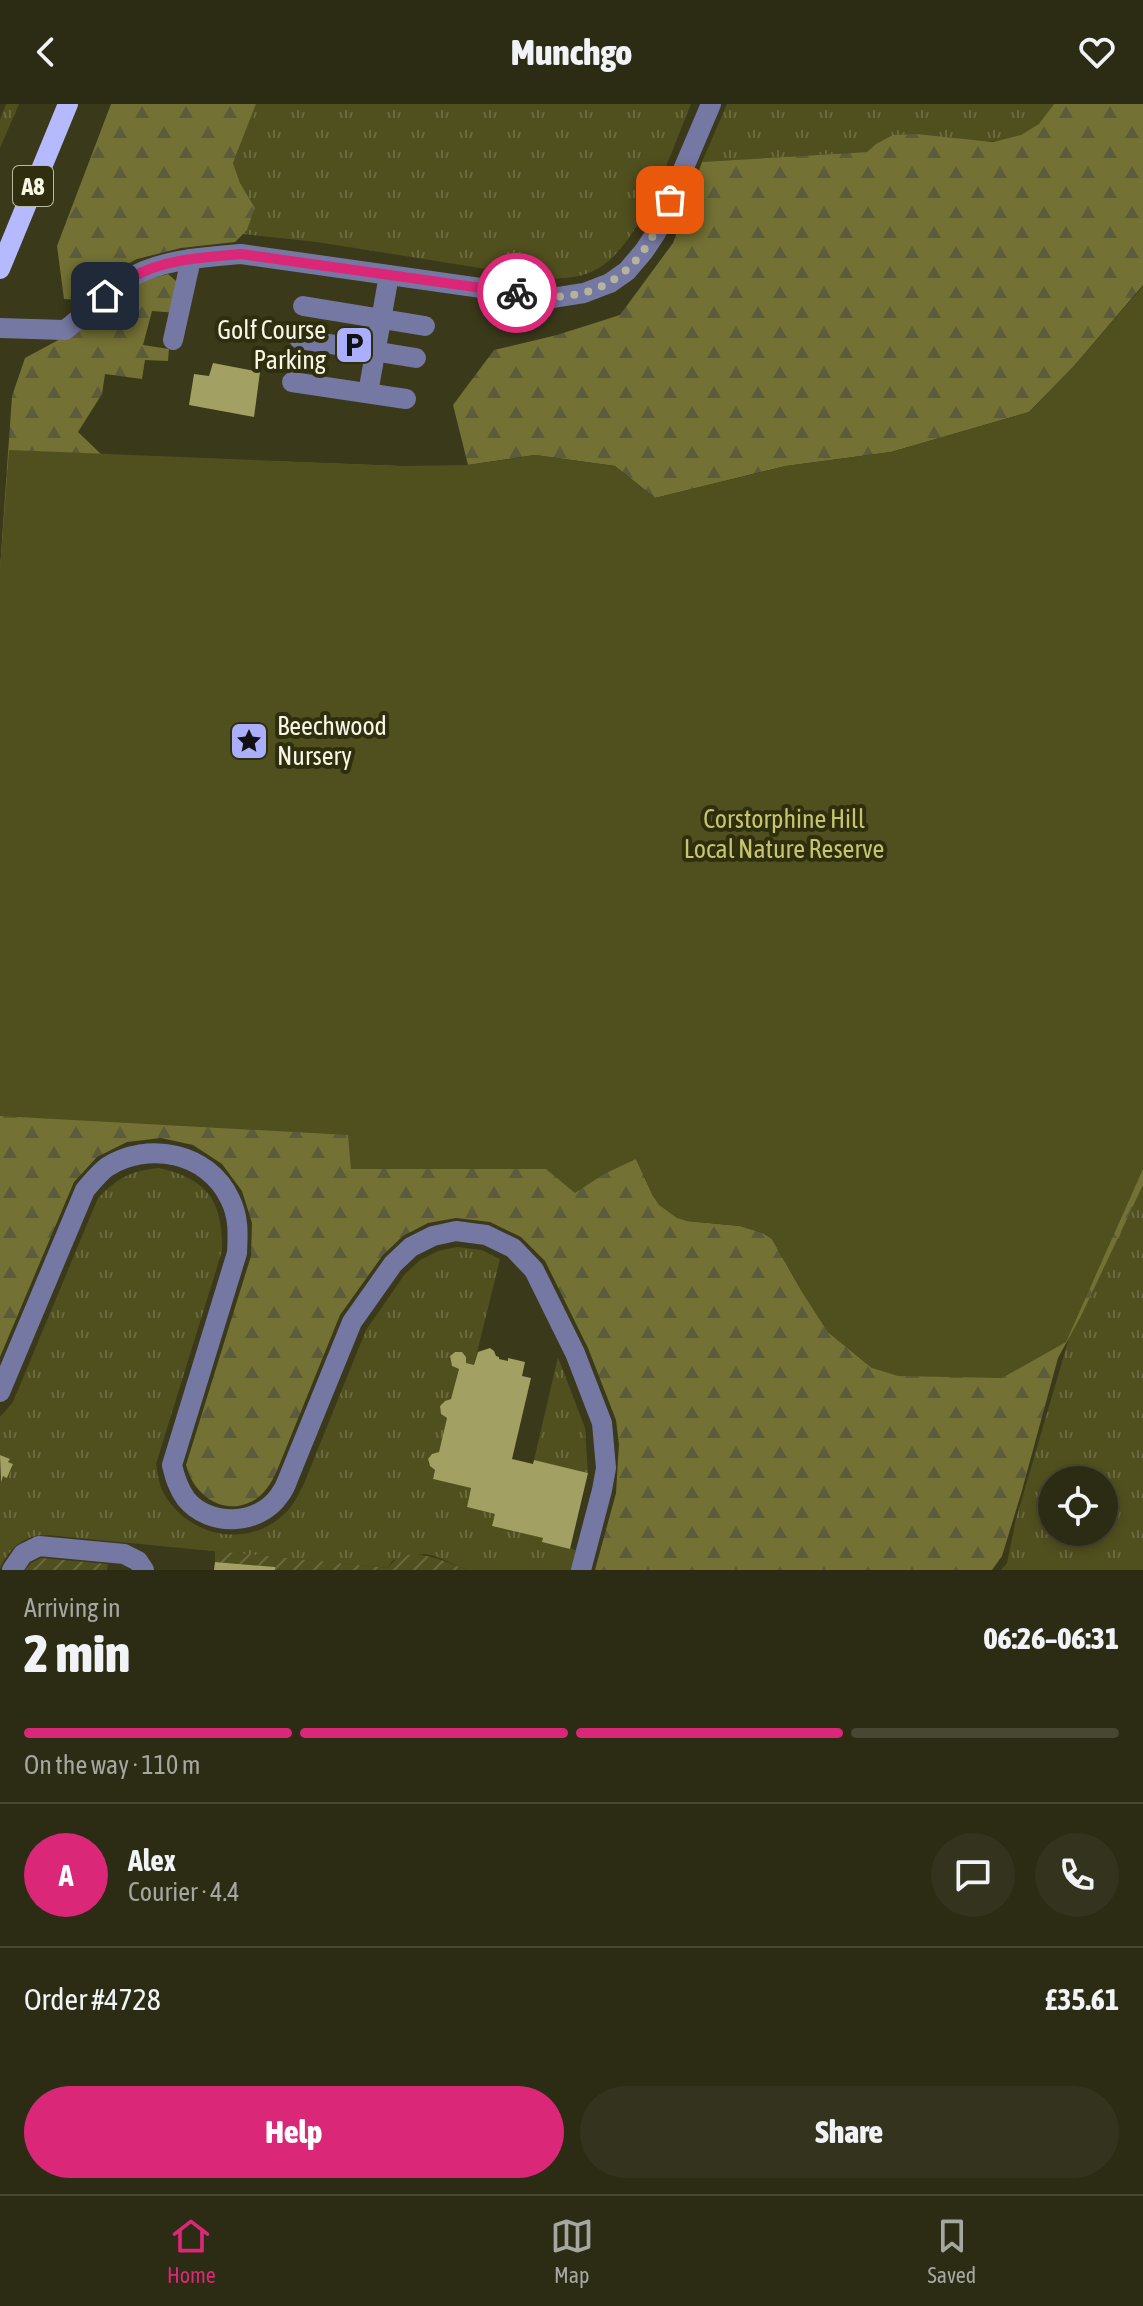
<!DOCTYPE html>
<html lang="en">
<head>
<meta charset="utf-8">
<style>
	:root { --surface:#2c2b14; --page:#34331d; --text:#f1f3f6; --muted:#a6a7a0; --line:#484734; --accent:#db2777 }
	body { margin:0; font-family:"Asap Condensed",sans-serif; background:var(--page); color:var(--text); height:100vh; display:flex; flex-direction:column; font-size:30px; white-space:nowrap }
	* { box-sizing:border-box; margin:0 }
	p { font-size:26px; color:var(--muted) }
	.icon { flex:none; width:44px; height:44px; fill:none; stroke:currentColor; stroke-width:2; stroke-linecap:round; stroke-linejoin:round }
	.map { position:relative; height:1466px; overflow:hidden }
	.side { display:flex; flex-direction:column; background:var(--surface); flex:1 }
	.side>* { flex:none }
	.buttons { position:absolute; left:1038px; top:1362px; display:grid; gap:16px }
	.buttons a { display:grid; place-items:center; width:80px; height:80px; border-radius:50%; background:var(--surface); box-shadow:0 4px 12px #0003,0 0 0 2px var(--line); font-size:40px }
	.pin { position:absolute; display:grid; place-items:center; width:68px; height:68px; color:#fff; margin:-34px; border-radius:16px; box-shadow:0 4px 12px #0006 }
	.courier { position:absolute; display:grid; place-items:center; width:80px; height:80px; margin:-40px; border:6px solid #db2777; border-radius:50%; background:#fff; color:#222; box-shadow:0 2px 10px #0007 }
	.headline em { font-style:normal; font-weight:800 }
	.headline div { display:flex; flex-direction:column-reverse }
	.headline { display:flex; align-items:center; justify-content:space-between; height:136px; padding:0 24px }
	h1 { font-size:52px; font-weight:800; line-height:60px }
	.bar { display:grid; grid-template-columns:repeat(4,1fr); gap:12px 8px; align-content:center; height:96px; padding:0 24px }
	.bar i { height:10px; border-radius:6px; background:var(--line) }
	.bar .current { background:var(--accent) }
	.bar p { grid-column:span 4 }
	.line { display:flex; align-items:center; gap:20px; padding:0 24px; border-top:2px solid var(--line) }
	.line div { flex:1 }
	.round { display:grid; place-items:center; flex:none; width:84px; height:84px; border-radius:42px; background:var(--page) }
	.button { display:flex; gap:16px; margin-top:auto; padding:16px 24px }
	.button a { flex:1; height:92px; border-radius:48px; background:var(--accent); color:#fff; font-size:32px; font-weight:800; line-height:92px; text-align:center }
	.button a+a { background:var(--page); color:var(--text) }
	header { display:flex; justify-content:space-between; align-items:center; height:104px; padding:0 24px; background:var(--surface); font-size:36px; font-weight:800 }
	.tabs { display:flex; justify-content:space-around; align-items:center; height:112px; border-top:2px solid var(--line); background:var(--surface); font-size:22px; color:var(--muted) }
	.tabs a { display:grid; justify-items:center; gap:4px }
	.tabs .current { color:var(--accent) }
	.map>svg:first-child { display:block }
	.grass { fill:url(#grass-tufts); fill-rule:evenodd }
	.forest { fill:url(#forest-firs) }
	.park { fill:#504f1e }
	.garden { fill:url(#garden-furrows) }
	.building { fill:#a2a163 }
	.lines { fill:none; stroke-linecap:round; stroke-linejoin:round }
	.minor { stroke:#7578a2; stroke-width:20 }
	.major { stroke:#b5b9fe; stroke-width:20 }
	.done { stroke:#b4b49d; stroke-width:8; stroke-dasharray:0 14.4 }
	.route { stroke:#db2777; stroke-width:10 }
	.labels { text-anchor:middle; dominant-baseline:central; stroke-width:8; stroke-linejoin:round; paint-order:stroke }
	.shield { fill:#2f2f0f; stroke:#babba4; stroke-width:2 }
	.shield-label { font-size:24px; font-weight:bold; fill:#f6f7e4 }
	.poi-label { font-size:26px; fill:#f6f7e4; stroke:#2f2f0f; text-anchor:end }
	.park-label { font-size:26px; fill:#c6c56b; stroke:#2f2f0f }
</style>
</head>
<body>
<header><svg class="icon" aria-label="back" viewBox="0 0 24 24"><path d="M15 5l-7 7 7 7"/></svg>Munchgo<svg class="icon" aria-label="heart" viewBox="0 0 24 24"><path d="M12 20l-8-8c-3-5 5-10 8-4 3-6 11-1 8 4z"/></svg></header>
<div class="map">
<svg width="1143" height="1466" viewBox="0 0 1143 1466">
	<defs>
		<pattern id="grass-tufts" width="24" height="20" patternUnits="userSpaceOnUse" patternTransform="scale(2)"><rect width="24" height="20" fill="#504f1e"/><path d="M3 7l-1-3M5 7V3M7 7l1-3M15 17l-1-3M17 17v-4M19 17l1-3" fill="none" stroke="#6a693f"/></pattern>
		<pattern id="forest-firs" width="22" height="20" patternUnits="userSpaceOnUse" patternTransform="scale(2)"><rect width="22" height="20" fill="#737134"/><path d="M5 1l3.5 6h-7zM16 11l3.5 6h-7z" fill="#5c5c3d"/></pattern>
		<pattern id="garden-furrows" width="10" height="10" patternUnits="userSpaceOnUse" patternTransform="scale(2)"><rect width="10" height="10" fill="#504f1e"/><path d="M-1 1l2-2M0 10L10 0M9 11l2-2" fill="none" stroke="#6a693f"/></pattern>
	</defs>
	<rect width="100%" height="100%" fill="#3a391a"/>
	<g class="grass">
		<polygon points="6,0 19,0 0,44 0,16"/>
		<path d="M256,0H691C671,47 640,148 591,168C578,174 563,174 549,175L317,138L243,130L247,126L255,104L240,79L233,59Z"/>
		<path d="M727,0H1054C1050,6 1045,15 1039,20C991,63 912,6 867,48L702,58Z"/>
		<path d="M159,1064C208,1075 223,1097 222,1147L156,1360C158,1370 159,1382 164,1390C191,1436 254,1446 290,1404C295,1398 299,1389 303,1382L366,1226L405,1170L420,1156L438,1147L457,1143L482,1146L500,1155L474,1261L466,1259V1253L462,1248H455L450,1252L452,1262L459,1265L451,1295L445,1297L440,1302L441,1310L447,1314L439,1348L430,1352L428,1359L435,1366L433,1375L471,1384L467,1403L495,1410L492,1422L543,1434V1438L576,1446L571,1466H467L435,1452L424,1450L403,1453L392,1457L388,1464L47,1431C23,1431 10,1444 0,1464V1375L3,1372L8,1374L13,1360L8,1358L9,1355L0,1351V1313L13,1298L98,1094C119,1073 130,1067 159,1064Z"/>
		<path d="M1143,1065V1466H1001L1007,1459L1016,1415L1070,1231ZM1052,1376H1104V1428H1052Z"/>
		<polygon points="558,1253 585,1324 588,1369 534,1356"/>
	</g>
	<g class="forest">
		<polygon points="111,0 256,0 233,59 240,79 255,104 247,126 235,138 181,144 137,155 104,172 81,196 64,195 57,142"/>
		<polygon points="1054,0 1143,0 1143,181 1074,262 1029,308 891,348 786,362 655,394 615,362 535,351 468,361 453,301 494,246 557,231 620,211 673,139 702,58 867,48 876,40 893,31 916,30 993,38 1021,31 1039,20"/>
		<path d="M168,170L183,183L178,209L152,207L143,241L169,245L168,257L145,256L142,275L105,270L102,290L78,328L102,351L400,362L636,1055L653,1092L687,1117L740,1122L763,1129L772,1135L801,1186L828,1228L872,1264L1143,974V1081L1081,1212L1058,1254L1021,1390L1002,1452L992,1466H595L616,1389L619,1340L616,1316L588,1244L545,1157L521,1133L490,1118L456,1114L428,1119L403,1132L383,1151L340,1211L276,1369C271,1379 265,1389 256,1395C225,1415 193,1391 186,1361L251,1152L252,1119L242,1087L222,1060L193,1041L161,1034L127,1038L97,1053L74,1078L0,1253V465L12,292L25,254L73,228L142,177Z"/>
	</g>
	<polygon class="park" points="1143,182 1143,1065 1066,1238 1002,1274 898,1272 872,1264 828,1228 801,1186 772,1135 763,1129 740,1122 687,1117 677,1114 659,1101 653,1092 636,1055 604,1070 575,1089 546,1065 351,1065 348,1031 0,1012 0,465 9,346 400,362 468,361 535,351 615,362 655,394 786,362 891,348 1029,308 1074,262"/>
	<g class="garden">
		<path d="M215,1447L388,1464C405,1437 445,1457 467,1466H275L274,1463L215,1458Z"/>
		<polygon points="41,1454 108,1460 107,1466 25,1466 31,1459"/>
	</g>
	<g class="building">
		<polygon points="213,259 260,268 254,313 189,301 194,270 209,272"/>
		<polygon points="490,1244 494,1247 496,1252 499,1253 499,1255 508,1257 508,1254 525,1258 522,1272 531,1274 512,1355 533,1360 534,1356 588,1369 570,1445 542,1438 543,1434 492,1422 495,1410 467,1403 471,1384 433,1375 435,1366 430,1362 428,1355 432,1350 439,1348 447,1314 441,1310 440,1302 445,1297 451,1295 459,1265 452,1262 450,1252 455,1248 462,1248 466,1253 466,1259 474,1261 478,1248"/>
		<polygon points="0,1351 10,1355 8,1358 13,1360 7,1374 3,1372 1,1378"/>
		<polygon points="215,1458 275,1463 275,1466 214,1466"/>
	</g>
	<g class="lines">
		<g class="minor">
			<polyline points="303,202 425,222"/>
			<path d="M0,224L65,226C87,209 107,189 130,174C162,155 205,153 241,150L552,194L584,189L610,179L627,167L644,147L656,129L711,0"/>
			<polyline points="299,235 416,254"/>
			<polyline points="173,236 191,155"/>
			<polyline points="292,278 406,295"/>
			<polyline points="368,289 389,171"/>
			<path d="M0,1288L85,1086C92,1078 99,1069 107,1063C148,1037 208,1048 230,1095C239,1113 238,1130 237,1149L172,1361C175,1374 178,1384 186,1395C209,1423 258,1422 279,1392C283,1387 286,1381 288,1375L352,1218L393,1160L411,1143L433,1132L456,1127L486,1131L513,1144L534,1166L575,1249L602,1319L606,1364L602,1386L581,1466"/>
			<polyline points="12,1466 23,1450 39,1442 124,1450 138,1457 144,1466"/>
		</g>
		<polyline class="major" points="0,165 68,0"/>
	</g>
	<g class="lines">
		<path class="done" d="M517,189C529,190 542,194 554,193C620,190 647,152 670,96"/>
		<path class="route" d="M105,192C114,186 122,179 131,174C163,155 205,153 241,150L517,189"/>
	</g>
	<defs>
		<g id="parking-square" transform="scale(2)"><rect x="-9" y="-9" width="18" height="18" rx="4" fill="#abaffb" stroke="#2f2f0f"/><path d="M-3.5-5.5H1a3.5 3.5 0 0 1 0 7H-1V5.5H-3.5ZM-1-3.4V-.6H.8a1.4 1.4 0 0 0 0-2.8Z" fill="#111"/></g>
		<g id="sight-square" transform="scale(2)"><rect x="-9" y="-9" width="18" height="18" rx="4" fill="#abaffb" stroke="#2f2f0f"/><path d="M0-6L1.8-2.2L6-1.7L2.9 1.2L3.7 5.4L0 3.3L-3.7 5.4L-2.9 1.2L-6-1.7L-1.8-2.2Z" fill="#111"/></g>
	</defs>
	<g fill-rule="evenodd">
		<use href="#parking-square" x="354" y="241"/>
		<use href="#sight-square" x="249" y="637"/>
	</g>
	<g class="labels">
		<rect class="shield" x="13" y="62" width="40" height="40" rx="6"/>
		<g class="shield-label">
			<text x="33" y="82">A8</text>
		</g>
		<g class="poi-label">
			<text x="326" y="226">Golf Course<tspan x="326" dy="30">Parking</tspan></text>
			<text x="277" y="622" text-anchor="start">Beechwood<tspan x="277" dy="30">Nursery</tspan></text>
		</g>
		<g class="park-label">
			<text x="784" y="715">Corstorphine Hill<tspan x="784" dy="30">Local Nature Reserve</tspan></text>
		</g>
	</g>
</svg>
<div class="buttons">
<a><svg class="icon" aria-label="locate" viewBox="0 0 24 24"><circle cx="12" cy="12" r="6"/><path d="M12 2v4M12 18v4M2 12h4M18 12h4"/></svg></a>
</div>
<div class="pin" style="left:670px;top:96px;background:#ea580c"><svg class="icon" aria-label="bag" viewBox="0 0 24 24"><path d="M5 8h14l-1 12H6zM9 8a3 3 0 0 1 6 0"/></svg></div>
<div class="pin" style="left:105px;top:192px;background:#1f2937"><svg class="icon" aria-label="home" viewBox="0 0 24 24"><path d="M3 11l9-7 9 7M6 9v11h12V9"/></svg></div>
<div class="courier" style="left:517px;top:189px"><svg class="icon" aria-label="bike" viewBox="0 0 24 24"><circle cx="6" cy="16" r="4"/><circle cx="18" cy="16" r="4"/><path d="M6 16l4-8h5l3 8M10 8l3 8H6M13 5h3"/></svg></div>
</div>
<section class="side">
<div class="headline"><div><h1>2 min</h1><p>Arriving in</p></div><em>06:26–06:31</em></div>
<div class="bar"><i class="current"></i><i class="current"></i><i class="current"></i><i></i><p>On the way · 110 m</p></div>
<div class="line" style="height:144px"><b class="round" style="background:var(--accent);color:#fff">A</b><div><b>Alex</b><p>Courier · 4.4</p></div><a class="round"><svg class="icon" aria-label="chat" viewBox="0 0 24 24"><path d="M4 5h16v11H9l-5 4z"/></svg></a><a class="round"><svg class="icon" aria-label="phone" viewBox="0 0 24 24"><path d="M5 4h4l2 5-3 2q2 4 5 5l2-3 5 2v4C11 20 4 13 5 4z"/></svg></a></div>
<div class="line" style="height:104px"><div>Order #4728</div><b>£35.61</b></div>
<div class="button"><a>Help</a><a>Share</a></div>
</section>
<nav class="tabs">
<a class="current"><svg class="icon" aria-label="home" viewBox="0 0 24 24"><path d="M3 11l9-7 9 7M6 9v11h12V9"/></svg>Home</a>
<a><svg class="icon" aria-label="map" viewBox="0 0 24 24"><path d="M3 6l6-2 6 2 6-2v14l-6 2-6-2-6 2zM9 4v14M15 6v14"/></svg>Map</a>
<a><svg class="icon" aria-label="saved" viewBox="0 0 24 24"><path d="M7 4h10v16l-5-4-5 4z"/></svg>Saved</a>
</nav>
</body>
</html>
